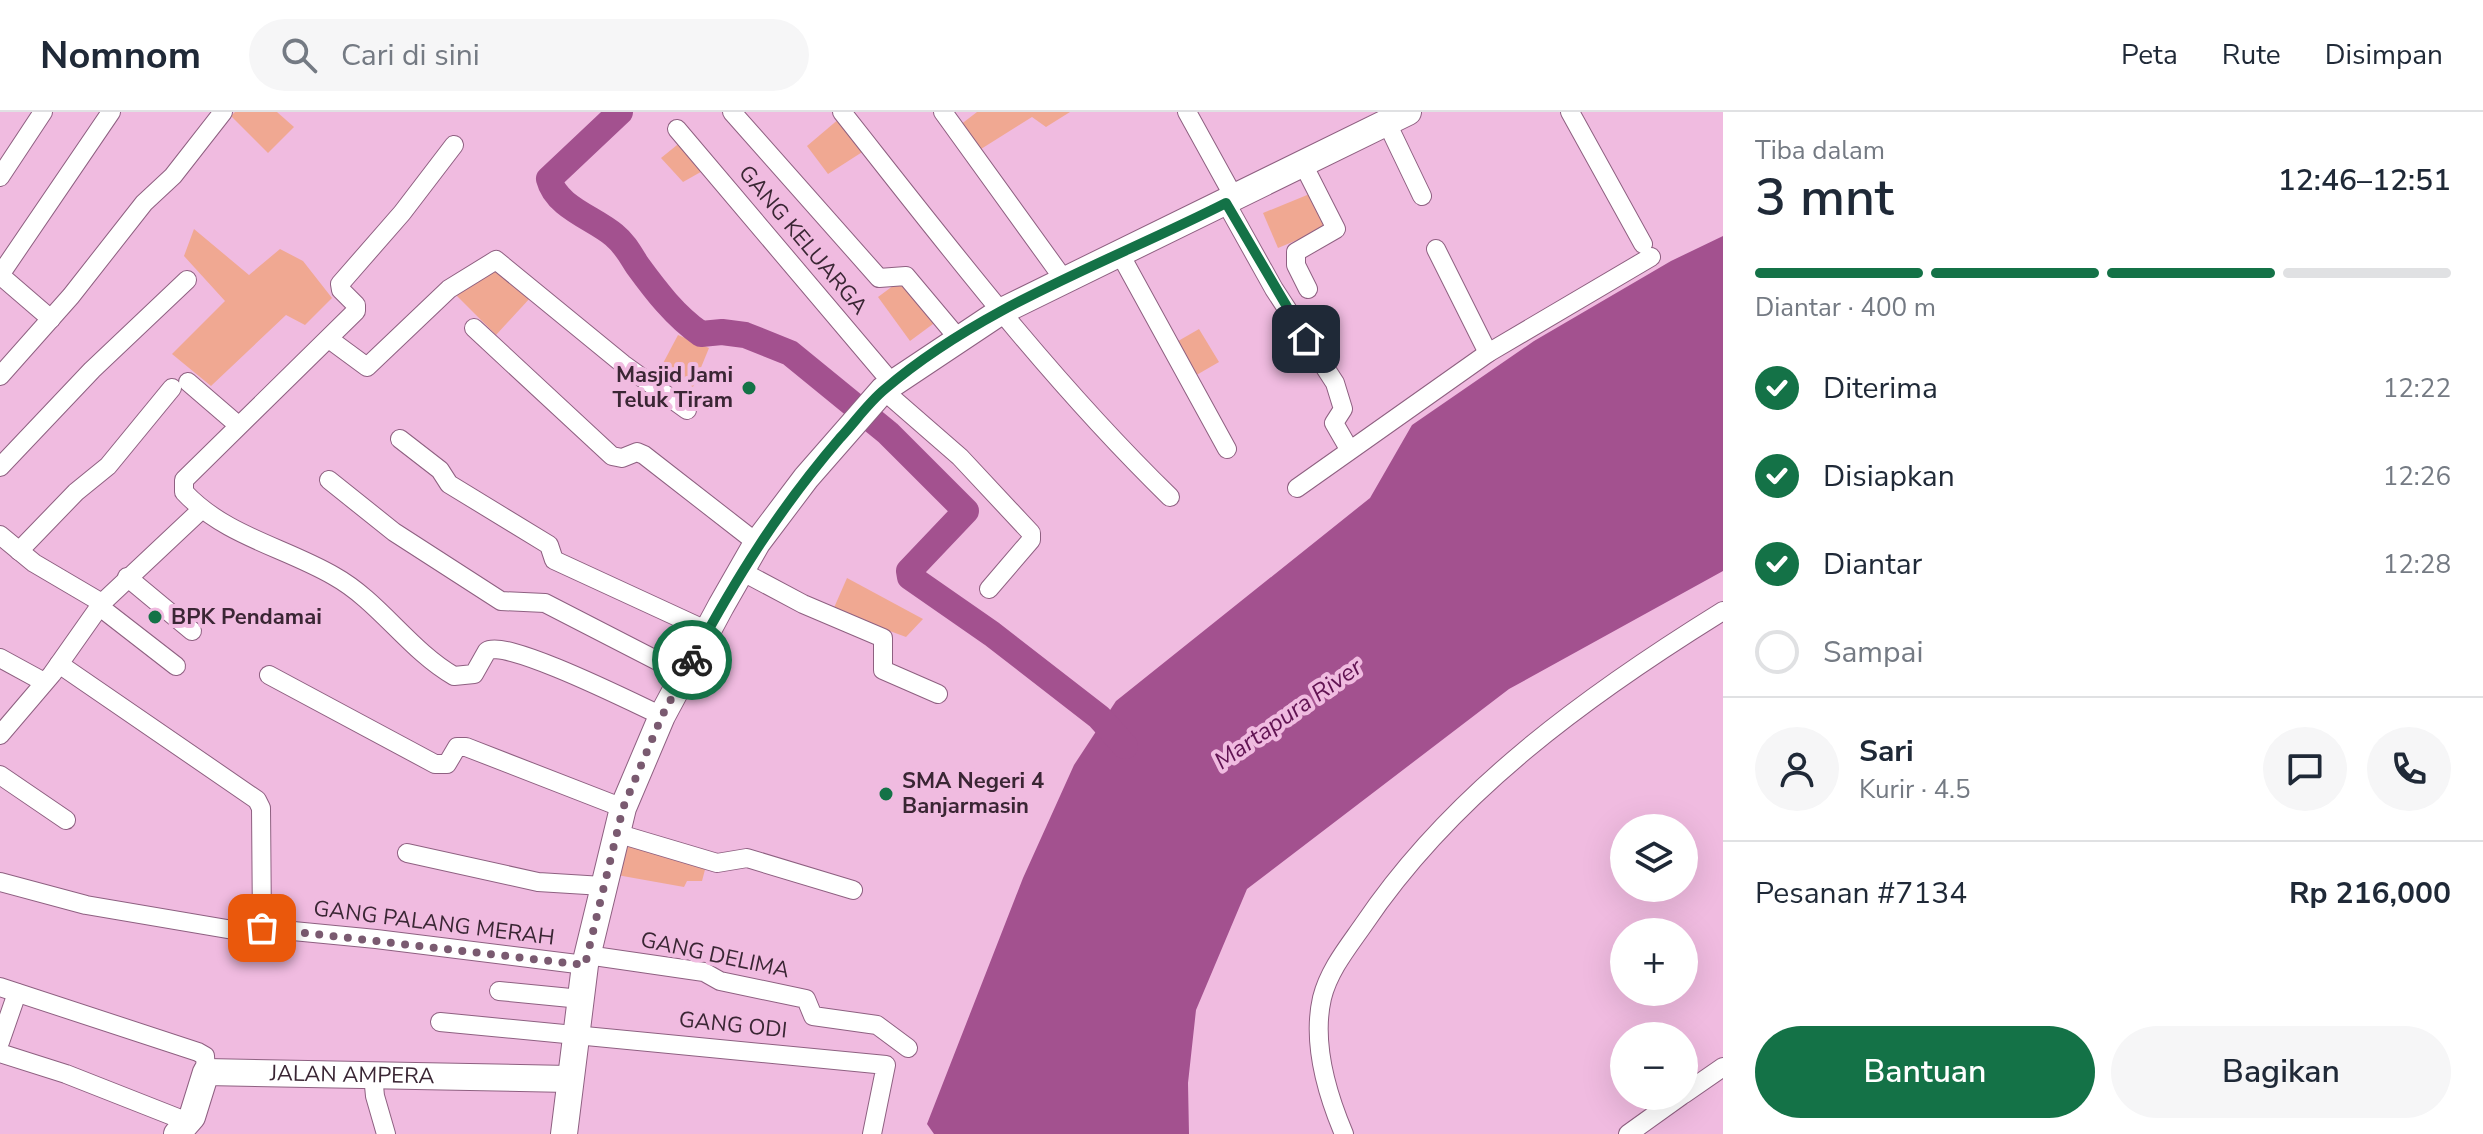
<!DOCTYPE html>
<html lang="id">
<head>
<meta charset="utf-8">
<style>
	:root { --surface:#fff; --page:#f6f6f7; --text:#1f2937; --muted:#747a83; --line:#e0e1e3; --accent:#147247 }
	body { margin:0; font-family:"Nunito Sans",sans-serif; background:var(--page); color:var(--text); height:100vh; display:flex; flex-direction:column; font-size:30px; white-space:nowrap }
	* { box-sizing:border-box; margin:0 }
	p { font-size:26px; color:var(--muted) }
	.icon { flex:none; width:44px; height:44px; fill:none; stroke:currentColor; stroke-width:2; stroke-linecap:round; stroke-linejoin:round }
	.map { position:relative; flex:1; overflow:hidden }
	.panel { display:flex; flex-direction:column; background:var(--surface); width:760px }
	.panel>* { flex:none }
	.fabs { position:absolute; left:1610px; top:702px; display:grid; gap:16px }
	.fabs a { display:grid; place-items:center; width:88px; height:88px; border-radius:50%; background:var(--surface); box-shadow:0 8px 32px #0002; font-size:40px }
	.pin { position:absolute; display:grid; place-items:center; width:68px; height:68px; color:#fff; margin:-34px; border-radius:16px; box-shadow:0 4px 12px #0006 }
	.courier { position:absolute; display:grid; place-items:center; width:80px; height:80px; margin:-40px; border:6px solid #147247; border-radius:50%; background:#fff; color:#222; box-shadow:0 2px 10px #0007 }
	.overview em { font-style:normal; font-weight:600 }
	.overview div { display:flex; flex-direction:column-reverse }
	.overview { display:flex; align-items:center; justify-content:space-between; height:136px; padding:0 32px }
	h1 { font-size:52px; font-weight:600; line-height:60px }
	.bar { display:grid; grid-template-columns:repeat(4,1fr); gap:12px 8px; align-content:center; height:96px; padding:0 32px }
	.bar i { height:10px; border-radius:6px; background:var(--line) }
	.bar .selected { background:var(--accent) }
	.bar p { grid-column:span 4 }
	.line { display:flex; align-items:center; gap:20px; padding:0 32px; border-top:2px solid var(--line) }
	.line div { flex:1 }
	.round { display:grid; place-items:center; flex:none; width:84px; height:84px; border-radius:42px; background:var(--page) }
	ol { padding:0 32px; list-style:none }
	li { display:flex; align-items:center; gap:24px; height:88px }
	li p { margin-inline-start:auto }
	li .icon { padding:8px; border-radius:50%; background:var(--accent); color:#fff; stroke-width:4 }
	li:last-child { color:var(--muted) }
	li i { width:44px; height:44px; border:4px solid var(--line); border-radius:50% }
	.cta { display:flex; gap:16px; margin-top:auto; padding:16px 32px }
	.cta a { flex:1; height:92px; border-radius:48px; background:var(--accent); color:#fff; font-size:32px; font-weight:600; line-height:92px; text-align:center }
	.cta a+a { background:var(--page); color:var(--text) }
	header { display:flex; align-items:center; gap:48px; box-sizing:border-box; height:112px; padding:0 40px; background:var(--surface); border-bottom:2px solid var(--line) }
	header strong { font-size:38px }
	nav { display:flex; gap:44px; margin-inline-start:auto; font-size:28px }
	.search { width:560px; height:72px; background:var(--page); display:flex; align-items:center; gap:20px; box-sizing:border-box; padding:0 28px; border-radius:44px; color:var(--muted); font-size:30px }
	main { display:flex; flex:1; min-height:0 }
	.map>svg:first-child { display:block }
	.green { fill:#f0a892 }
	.water { fill:#a3518f }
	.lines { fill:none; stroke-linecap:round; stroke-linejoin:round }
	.river { stroke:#a3518f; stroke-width:26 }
	.street-casing { stroke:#8e6081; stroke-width:20 }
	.secondary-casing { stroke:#8e6081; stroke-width:28 }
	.street { stroke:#fff; stroke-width:18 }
	.secondary { stroke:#fff; stroke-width:26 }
	.done { stroke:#7a5a70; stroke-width:8; stroke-dasharray:0 14.4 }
	.route { stroke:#147247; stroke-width:10 }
	.poi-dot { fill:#147247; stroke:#f0bbe0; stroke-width:3 }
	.labels { text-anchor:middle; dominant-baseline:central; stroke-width:8; stroke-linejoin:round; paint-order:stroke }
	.street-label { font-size:22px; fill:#3a2634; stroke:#f0bbe0 }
	.poi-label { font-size:22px; font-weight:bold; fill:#3a2634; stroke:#f0bbe0; text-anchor:start }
	.water-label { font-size:24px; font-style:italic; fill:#611352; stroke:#f0bbe0 }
</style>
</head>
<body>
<header>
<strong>Nomnom</strong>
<div class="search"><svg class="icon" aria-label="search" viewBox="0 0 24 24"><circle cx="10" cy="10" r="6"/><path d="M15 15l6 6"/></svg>Cari di sini</div>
<nav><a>Peta</a><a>Rute</a><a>Disimpan</a></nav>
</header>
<main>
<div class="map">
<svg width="1723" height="1022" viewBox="0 0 1723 1022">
	<rect width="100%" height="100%" fill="#f0bbe0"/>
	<g class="green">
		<polygon points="235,0 277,0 294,15 268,41 231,4"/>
		<polygon points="977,0 1070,0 1046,15 1032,5 981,37 960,13"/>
		<polygon points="840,6 867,37 828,62 807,34"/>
		<polygon points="682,29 706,57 683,70 661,46"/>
		<polygon points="1312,81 1326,116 1278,136 1263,101"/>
		<polygon points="194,117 249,163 280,137 303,149 332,186 305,213 286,203 211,274 172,242 225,189 184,144"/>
		<polygon points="495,150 531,185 496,223 453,180"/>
		<polygon points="905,165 937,209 910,229 878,185"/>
		<polygon points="1199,217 1219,250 1193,265 1173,232"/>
		<polygon points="678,223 709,236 693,275 660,257"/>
		<polygon points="847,466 923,507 906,525 833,498"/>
		<polygon points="626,730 707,750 702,769 687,769 684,775 617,763"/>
	</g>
	<polygon class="water" points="1723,124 1723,459 1509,577 1247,777 1196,898 1188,971 1189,1022 934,1022 927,1012 1023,766 1074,653 1116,589 1370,386 1412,313 1534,229 1671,149"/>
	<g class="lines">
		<path class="river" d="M620,0L549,67C556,95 594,106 614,123C625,132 630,142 637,153C656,179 675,204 701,222L722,220L745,223L790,241L888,321L966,399L909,459L910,465L992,522L1099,605L1125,634"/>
		<g class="street-casing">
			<g id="street">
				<polyline points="732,0 879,166 906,164 958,226"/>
				<path d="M842,0C947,133 1049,267 1170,385"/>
				<polyline points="943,0 1065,169"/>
				<polyline points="1187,0 1235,87"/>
				<polyline points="1570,0 1643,132"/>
				<polyline points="1387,11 1422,84"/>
				<polyline points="677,17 892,271"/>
				<path d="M454,33L402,101L340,172L341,178L356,193V199L184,368V380C225,424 284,435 334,464C379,489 409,538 454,564L474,562L487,539C505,526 636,592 662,604"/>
				<polyline points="1303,52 1336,117 1296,140 1296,153 1308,177"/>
				<polyline points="0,65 43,0"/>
				<polyline points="1226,91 1274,177 1335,271 1343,297 1334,311 1349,337"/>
				<polyline points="1436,137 1488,241"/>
				<polyline points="1120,142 1227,337"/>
				<polyline points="0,163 111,0"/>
				<polyline points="0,163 51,207"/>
				<polyline points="474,216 612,344 622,346 637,340 644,343 757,431"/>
				<polyline points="329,227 367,255 449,177 496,148 623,252 687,298"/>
				<polyline points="0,264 71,184 144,91 173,64 223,0"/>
				<polyline points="188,270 238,313"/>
				<polyline points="883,278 960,345 1031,421 1031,428 989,477"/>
				<polyline points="400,327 440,358 449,372 549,433 554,448 708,519"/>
				<polyline points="0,355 92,258 187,168"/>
				<polyline points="329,368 394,420 501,489 545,491 685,563"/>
				<polyline points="1297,376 1488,241 1651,145"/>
				<polyline points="0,423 34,451 102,491"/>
				<polyline points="19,439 76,380 108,354 172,276"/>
				<polyline points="741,459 803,492 883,526 883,558 938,582"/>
				<polyline points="127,465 192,519"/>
				<polyline points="100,495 176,554"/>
				<polyline points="0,546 44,570"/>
				<polyline points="59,552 257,688 261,696 262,816"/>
				<polyline points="269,563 435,652 447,652 457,635 466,635 623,696"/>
				<polyline points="0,623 52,562 102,491 201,398"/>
				<polyline points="0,663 66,708"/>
				<polyline points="616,721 717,751 747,746 853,778"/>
				<polyline points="407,741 538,770 603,774"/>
				<polyline points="0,770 86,793 233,818 262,816 376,827 585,853"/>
				<polyline points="587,843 704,860 720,869 806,887 813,904 877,913 908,936"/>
				<polyline points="0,875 198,940 205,944 206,960"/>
				<polyline points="499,879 581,887"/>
				<polyline points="440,910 886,953 872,1022"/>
				<polyline points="0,930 17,881"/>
				<polyline points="0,941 66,962 188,1010"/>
				<polyline points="373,963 375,984 386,1022"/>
				<polyline points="1684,982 1723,955"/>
				<path d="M1344,1022C1327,982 1312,930 1322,886C1329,858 1348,835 1364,812C1453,680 1589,582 1723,499"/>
				<polyline points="1628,1022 1681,984"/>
			</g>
		</g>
		<g class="secondary-casing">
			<g id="secondary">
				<path id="s1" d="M177,1022L192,1005L206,960L569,967"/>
				<polyline points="564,1022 585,853 623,696 662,604 721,494 757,431 806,366 883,278 1000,200 1408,0"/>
			</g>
		</g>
		<use href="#street" class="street"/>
		<use href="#secondary" class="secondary"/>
	</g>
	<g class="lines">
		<polyline class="done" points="262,816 585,853 623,696 662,604 692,548"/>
		<path class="route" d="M692,548C736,466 779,397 840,326C855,310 868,291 885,277C983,193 1112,149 1226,91L1306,227"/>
	</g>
	<g class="poi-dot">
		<circle cx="749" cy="276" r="8"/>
		<circle cx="155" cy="505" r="8"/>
		<circle cx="886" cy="682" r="8"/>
	</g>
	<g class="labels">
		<g class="street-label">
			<text transform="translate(803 128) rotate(50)">GANG KELUARGA</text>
			<text transform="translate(434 811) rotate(7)">GANG PALANG MERAH</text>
			<text transform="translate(715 843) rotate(12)">GANG DELIMA</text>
			<text transform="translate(733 913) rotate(6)">GANG ODI</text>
			<text stroke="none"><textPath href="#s1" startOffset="216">JALAN AMPERA</textPath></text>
		</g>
		<g class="poi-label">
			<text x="733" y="263" text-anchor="end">Masjid Jami<tspan x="733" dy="25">Teluk Tiram</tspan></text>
			<text x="171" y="505">BPK Pendamai</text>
			<text x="902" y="669">SMA Negeri 4<tspan x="902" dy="25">Banjarmasin</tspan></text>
		</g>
		<g class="water-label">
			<text transform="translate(1288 602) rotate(-35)">Martapura River</text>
		</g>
	</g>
</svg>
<div class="fabs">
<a><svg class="icon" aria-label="layers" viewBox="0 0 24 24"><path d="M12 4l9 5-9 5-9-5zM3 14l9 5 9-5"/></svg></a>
<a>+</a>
<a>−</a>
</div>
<div class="pin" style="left:262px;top:816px;background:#ea580c"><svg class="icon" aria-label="bag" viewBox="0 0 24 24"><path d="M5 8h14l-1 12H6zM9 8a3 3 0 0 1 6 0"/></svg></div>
<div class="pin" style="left:1306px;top:227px;background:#1f2937"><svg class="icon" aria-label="home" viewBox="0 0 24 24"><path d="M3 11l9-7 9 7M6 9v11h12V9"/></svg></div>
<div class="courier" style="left:692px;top:548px"><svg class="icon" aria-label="bike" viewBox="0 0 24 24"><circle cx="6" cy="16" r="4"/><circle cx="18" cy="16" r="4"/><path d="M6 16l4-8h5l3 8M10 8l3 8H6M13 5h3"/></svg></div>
</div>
<section class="panel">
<div class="overview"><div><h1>3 mnt</h1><p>Tiba dalam</p></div><em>12:46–12:51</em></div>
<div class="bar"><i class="selected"></i><i class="selected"></i><i class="selected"></i><i></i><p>Diantar · 400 m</p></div>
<ol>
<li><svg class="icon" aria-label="check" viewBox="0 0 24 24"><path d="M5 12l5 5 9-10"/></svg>Diterima<p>12:22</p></li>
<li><svg class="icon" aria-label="check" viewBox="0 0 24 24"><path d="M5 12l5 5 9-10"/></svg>Disiapkan<p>12:26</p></li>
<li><svg class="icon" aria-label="check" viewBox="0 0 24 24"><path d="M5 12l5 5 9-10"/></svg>Diantar<p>12:28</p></li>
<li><i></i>Sampai</li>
</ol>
<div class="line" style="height:144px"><a class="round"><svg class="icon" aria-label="person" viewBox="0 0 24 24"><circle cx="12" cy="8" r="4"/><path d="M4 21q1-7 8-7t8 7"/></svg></a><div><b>Sari</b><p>Kurir · 4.5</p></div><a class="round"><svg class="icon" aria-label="chat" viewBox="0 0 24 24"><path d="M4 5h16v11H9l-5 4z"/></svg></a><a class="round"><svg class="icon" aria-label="phone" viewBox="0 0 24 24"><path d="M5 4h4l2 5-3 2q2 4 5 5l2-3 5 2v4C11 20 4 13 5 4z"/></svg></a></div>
<div class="line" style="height:104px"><div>Pesanan #7134</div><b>Rp 216,000</b></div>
<div class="cta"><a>Bantuan</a><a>Bagikan</a></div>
</section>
</main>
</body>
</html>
